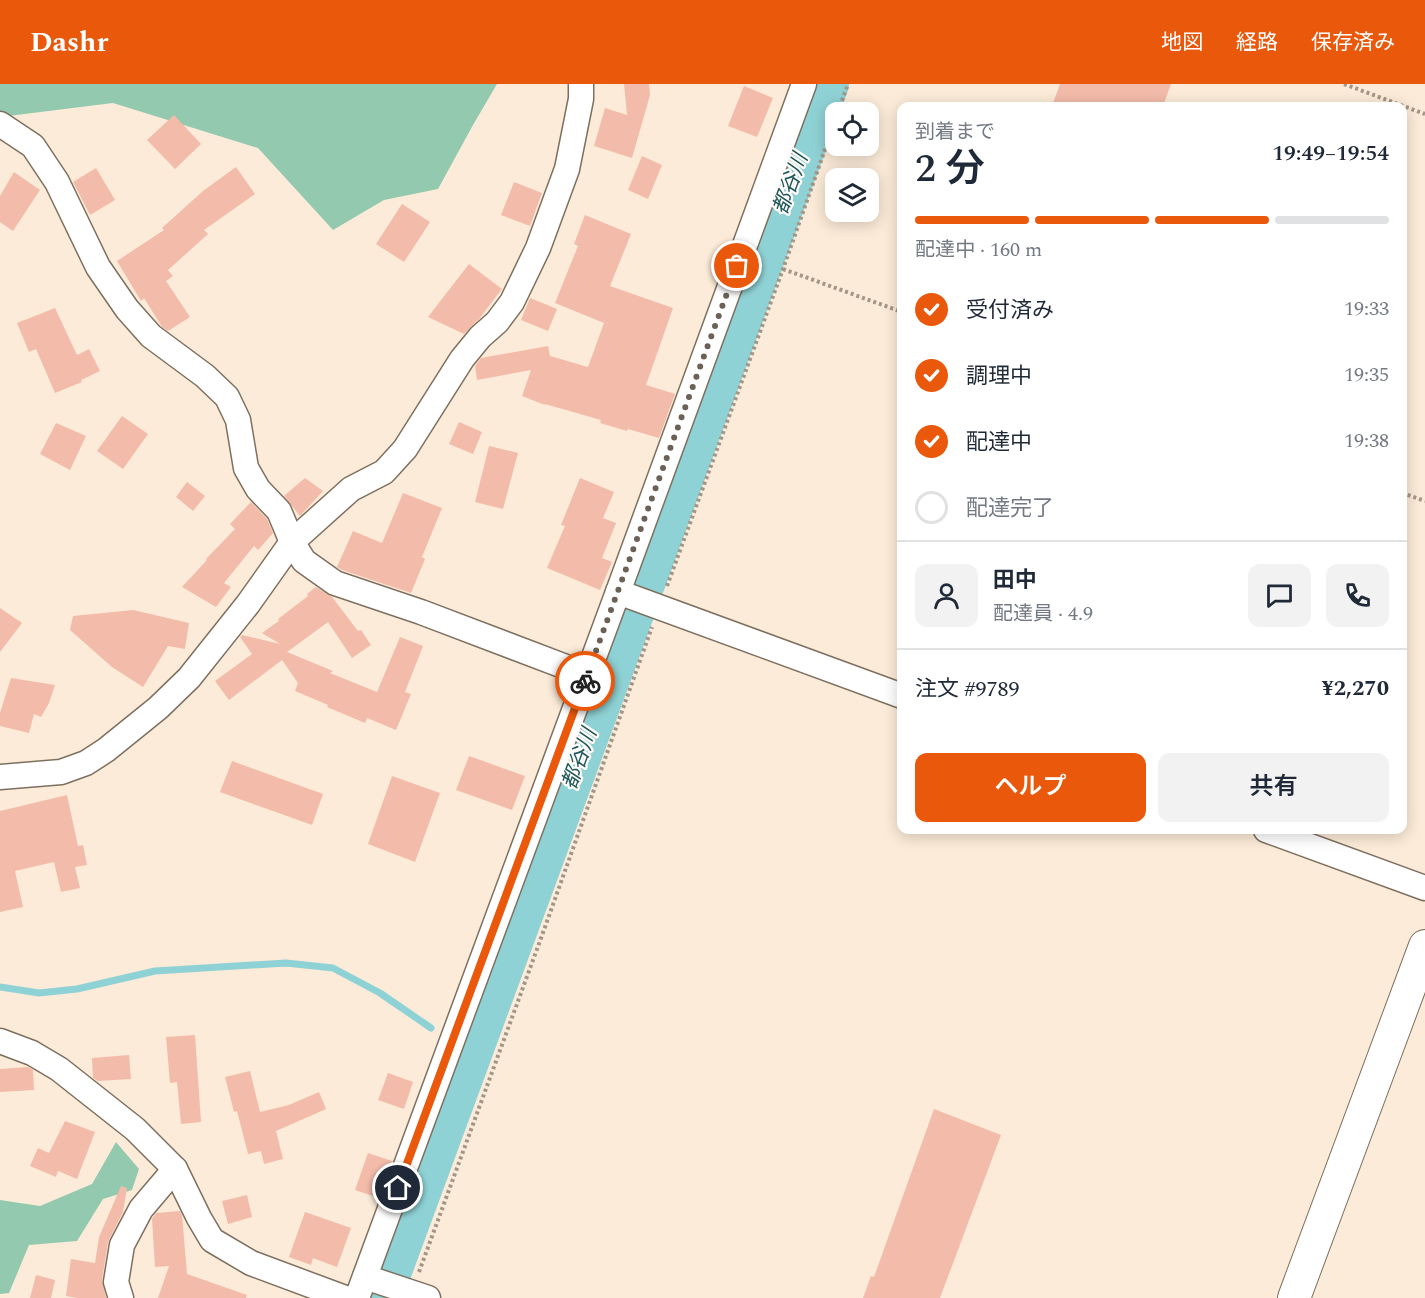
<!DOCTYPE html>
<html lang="ja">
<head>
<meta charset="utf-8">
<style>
	:root { --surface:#fff; --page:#f2f2f3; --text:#1f2937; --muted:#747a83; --line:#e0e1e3; --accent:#ea580c }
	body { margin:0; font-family:Spectral,"Noto Sans JP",serif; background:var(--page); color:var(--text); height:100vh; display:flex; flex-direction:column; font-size:22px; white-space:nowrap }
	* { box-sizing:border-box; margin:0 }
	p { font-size:20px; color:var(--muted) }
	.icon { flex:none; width:33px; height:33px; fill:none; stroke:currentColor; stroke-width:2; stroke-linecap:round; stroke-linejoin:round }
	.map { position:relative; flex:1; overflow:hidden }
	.sheet { position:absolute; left:897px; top:18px; width:510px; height:732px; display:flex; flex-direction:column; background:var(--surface); border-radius:12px; box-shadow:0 3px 15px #0003 }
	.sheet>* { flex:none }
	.fabs { position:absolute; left:825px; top:18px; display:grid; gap:12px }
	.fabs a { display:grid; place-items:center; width:54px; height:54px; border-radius:12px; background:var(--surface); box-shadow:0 3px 15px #0003; font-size:30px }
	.pin { position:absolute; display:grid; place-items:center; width:51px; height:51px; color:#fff; margin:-26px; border:3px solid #fff; border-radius:50%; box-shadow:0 2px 6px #0007 }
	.courier { position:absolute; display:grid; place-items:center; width:60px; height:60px; margin:-30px; border:4px solid #ea580c; border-radius:50%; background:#fff; color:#222; box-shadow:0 2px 8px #0007 }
	.summary em { font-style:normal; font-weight:600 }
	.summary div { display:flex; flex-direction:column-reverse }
	.summary { display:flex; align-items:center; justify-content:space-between; height:102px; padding:0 18px }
	h1 { font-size:39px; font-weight:600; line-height:45px }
	.bar { display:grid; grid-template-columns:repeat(4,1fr); gap:9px 6px; align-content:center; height:72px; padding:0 18px }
	.bar i { height:8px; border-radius:4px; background:var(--line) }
	.bar .active { background:var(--accent) }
	.bar p { grid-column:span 4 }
	.line { display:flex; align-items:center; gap:15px; padding:0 18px; border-top:2px solid var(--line) }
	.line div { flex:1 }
	.round { display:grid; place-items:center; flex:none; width:63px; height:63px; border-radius:12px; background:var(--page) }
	ol { padding:0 18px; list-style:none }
	li { display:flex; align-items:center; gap:18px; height:66px }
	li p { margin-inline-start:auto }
	li .icon { padding:6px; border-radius:50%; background:var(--accent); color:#fff; stroke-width:4 }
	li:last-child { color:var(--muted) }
	li i { width:33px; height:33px; border:3px solid var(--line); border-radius:50% }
	.action { display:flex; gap:12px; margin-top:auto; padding:12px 18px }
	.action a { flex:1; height:69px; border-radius:12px; background:var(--accent); color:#fff; font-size:24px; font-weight:600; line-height:69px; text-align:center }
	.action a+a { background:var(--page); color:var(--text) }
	header { display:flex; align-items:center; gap:36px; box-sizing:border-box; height:84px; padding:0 30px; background:var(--accent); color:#fff }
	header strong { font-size:28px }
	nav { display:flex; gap:33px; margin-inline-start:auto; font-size:21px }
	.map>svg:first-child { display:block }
	.forest { fill:#93caaf }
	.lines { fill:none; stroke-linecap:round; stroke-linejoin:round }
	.stream { stroke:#8fd2d5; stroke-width:7 }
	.river { stroke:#8fd2d5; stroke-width:42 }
	.building { fill:#f3bcaa }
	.minor-casing { stroke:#7e705f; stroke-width:27 }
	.tertiary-casing { stroke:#7e705f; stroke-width:34 }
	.path { stroke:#a39688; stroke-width:4; stroke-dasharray:3 3; stroke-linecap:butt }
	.minor { stroke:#fff; stroke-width:24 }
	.tertiary { stroke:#fff; stroke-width:32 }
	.done { stroke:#6b6157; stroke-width:6; stroke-dasharray:0 10.8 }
	.route { stroke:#ea580c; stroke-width:8 }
	.labels { text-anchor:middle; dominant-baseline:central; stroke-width:4.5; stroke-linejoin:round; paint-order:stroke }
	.water-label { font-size:21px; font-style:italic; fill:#1e585a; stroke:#fefaf7 }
</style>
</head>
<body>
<header>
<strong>Dashr</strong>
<nav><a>地図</a><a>経路</a><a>保存済み</a></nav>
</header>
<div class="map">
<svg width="1425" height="1214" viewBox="0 0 1425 1214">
	<rect width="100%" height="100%" fill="#fcebd8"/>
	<g class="forest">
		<polygon points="0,0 497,0 473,41 438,105 384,116 333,146 258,64 113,19 0,33"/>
		<polygon points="116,1058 139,1085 132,1106 103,1115 77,1157 29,1161 9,1209 0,1210 0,1116 40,1122 92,1100"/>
	</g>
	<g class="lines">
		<polyline class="stream" points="0,903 39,909 77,905 155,887 286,879 333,884 380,909 431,944"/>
		<polyline class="river" points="381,1214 828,0"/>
	</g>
	<g class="building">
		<polygon points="624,0 649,0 650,11 632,74 594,62 605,24 627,31"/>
		<polygon points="1060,0 1171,0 1163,22 1052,22"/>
		<polygon points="744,2 773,14 757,53 728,42"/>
		<polygon points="174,31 201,60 175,85 147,56"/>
		<polygon points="642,72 662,81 648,115 628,106"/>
		<polygon points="236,83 255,110 204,146 208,150 168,186 173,192 166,197 190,233 168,247 162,243 144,214 141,217 117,177 164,146 162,144 203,107"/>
		<polygon points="96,84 115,116 90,131 73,98"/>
		<polygon points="14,88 40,106 13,147 0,138 0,112"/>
		<polygon points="514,98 542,109 530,142 501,131"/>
		<polygon points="402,120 430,138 404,178 376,160"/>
		<polygon points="585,131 631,150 610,202 673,224 646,301 675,310 659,354 628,345 627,347 600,339 601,336 545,320 545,321 522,312 531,286 477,296 475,282 481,274 548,262 550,272 588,283 604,239 555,219 578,162 574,160"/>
		<polygon points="469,180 502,205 479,235 464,250 428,233"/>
		<polygon points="530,214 557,225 548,247 521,236"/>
		<polygon points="55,224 77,271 89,265 100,287 81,296 82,298 55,309 36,265 29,268 17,239"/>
		<polygon points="122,332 148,350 123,385 97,367"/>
		<polygon points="459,338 482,348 473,370 449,360"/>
		<polygon points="56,339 86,352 70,386 40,370"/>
		<polygon points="489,362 518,369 503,425 475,418"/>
		<polygon points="305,394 323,407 300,432 284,412"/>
		<polygon points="580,394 614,408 603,434 616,439 602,474 612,478 600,506 547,484 565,442 561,441"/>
		<polygon points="187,398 205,412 193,427 176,413"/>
		<polygon points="403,409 442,424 422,473 425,475 411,509 342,486 337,483 353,447 382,459"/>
		<polygon points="251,418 267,435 273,449 258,466 254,462 224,499 231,503 216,523 182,503 207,476 206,475 235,445 230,440"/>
		<polygon points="316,503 332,513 358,547 361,546 371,561 352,574 328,538 287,568 333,587 330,589 377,608 400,553 423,562 405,608 411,610 396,646 367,634 365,639 327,623 328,621 295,607 298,599 282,576 229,616 215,597 252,570 240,553 242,551 280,560 262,549 279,537 278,535 308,512 307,510"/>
		<polygon points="0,524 22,539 0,568"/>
		<polygon points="133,526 189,539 185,565 168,562 143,603 112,583 70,546 73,532"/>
		<polygon points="11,594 55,601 49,619 41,633 34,630 29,649 0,642 0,629"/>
		<polygon points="469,672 525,692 512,726 456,706"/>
		<polygon points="232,677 323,710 312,741 220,708"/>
		<polygon points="392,692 440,709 415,778 368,760"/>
		<polygon points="67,711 78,762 83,761 87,781 75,783 80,804 61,808 54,778 15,787 23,823 0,828 0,727"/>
		<polygon points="195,951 201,1038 181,1040 177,998 170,999 166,953"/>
		<polygon points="129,971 131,995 98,997 93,994 92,974"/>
		<polygon points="28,983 33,986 34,1006 0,1008 0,985"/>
		<polygon points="250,987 260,1028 289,1021 319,1008 326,1025 276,1047 283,1075 264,1080 261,1067 248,1070 237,1027 234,1028 225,993"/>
		<polygon points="388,989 413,998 404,1025 378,1016"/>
		<polygon points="934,1025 1001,1051 940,1214 863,1214 871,1192 874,1193"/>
		<polygon points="65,1037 95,1048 77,1095 58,1087 56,1093 30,1082 38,1064 49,1069"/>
		<polygon points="368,1069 392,1077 379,1114 355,1106"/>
		<polygon points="121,1102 127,1104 123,1128 108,1158 102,1196 106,1214 77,1214 66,1212 71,1175 95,1179 99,1153"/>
		<polygon points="247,1111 252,1133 228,1140 222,1117"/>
		<polygon points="180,1127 182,1131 187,1190 247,1211 246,1214 158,1214 169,1182 155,1183 152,1135 156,1129"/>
		<polygon points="305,1128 351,1144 337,1183 313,1174 311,1181 289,1173"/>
		<polygon points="36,1191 55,1196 51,1214 30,1214"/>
	</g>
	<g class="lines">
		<g class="minor-casing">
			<g id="minor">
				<polyline points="0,40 33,62 57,98 98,183 127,225 151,252 205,292 227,313 238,336 246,384 258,405 279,427 292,458 304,477 335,499 421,528 587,591"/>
				<polyline points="618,508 902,612"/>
				<polyline points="0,693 61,688 86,679 106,666 158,624 189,594 248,520 292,458 351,405 384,388 405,365 462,275 480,253 497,238 512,218 538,164 567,85 581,15 581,0"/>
				<polyline points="1266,746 1425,804"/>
				<polyline points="0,957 32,969 59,985 135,1045 175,1085 199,1134 212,1156 251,1179 345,1214"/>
				<polyline points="365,1193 428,1214"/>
				<polyline points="121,1214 116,1198 122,1161 141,1125 175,1085"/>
				<polyline points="357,1214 618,508 804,0"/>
			</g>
		</g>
		<g class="tertiary-casing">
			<polyline id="tertiary" points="1294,1214 1425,862"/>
		</g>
		<g class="path">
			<polyline points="1344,0 1425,30"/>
			<polyline points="838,28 848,0"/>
			<polyline points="783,185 902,228"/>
			<polyline points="1402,409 1425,417"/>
			<polyline points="667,502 783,185 836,34"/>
			<polyline points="419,1188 540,857 652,543"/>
		</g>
		<use href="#minor" class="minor"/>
		<use href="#tertiary" class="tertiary"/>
	</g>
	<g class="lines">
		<polyline class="done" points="585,597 737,182"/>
		<polyline class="route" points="398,1104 585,597"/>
	</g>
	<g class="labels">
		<g class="water-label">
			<text transform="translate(791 100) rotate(-70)">都谷川</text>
			<text transform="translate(580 675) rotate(-70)">都谷川</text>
		</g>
	</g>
</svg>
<div class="fabs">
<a><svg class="icon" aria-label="locate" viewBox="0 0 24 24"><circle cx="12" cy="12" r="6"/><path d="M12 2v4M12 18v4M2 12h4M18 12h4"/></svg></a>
<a><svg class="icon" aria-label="layers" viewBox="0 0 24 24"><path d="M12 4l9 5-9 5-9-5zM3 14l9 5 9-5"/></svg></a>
</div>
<div class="pin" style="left:737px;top:182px;background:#ea580c"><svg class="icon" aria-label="bag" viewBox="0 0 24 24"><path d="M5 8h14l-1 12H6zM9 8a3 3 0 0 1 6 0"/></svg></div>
<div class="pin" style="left:398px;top:1104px;background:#1f2937"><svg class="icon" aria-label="home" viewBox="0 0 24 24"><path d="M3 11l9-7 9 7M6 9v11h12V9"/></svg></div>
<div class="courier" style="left:585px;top:597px"><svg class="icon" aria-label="bike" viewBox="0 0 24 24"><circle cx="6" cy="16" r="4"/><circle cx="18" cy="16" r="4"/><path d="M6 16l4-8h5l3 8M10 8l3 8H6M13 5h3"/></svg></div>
<section class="sheet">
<div class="summary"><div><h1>2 分</h1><p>到着まで</p></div><em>19:49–19:54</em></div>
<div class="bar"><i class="active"></i><i class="active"></i><i class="active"></i><i></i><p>配達中 · 160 m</p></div>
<ol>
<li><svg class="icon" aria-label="check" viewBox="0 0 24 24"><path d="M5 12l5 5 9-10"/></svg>受付済み<p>19:33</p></li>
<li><svg class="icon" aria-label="check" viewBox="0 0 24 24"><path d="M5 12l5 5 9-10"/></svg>調理中<p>19:35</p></li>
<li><svg class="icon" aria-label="check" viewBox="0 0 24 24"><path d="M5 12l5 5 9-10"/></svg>配達中<p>19:38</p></li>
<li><i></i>配達完了</li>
</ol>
<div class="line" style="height:108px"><a class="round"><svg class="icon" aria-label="person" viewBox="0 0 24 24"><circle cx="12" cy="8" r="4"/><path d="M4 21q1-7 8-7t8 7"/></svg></a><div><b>田中</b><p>配達員 · 4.9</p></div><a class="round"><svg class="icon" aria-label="chat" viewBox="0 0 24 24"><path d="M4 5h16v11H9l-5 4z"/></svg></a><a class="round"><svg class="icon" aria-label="phone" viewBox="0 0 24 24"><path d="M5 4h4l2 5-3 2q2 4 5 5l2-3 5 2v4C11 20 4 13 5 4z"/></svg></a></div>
<div class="line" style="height:78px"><div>注文 #9789</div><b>¥2,270</b></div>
<div class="action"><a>ヘルプ</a><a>共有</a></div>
</section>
</div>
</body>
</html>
